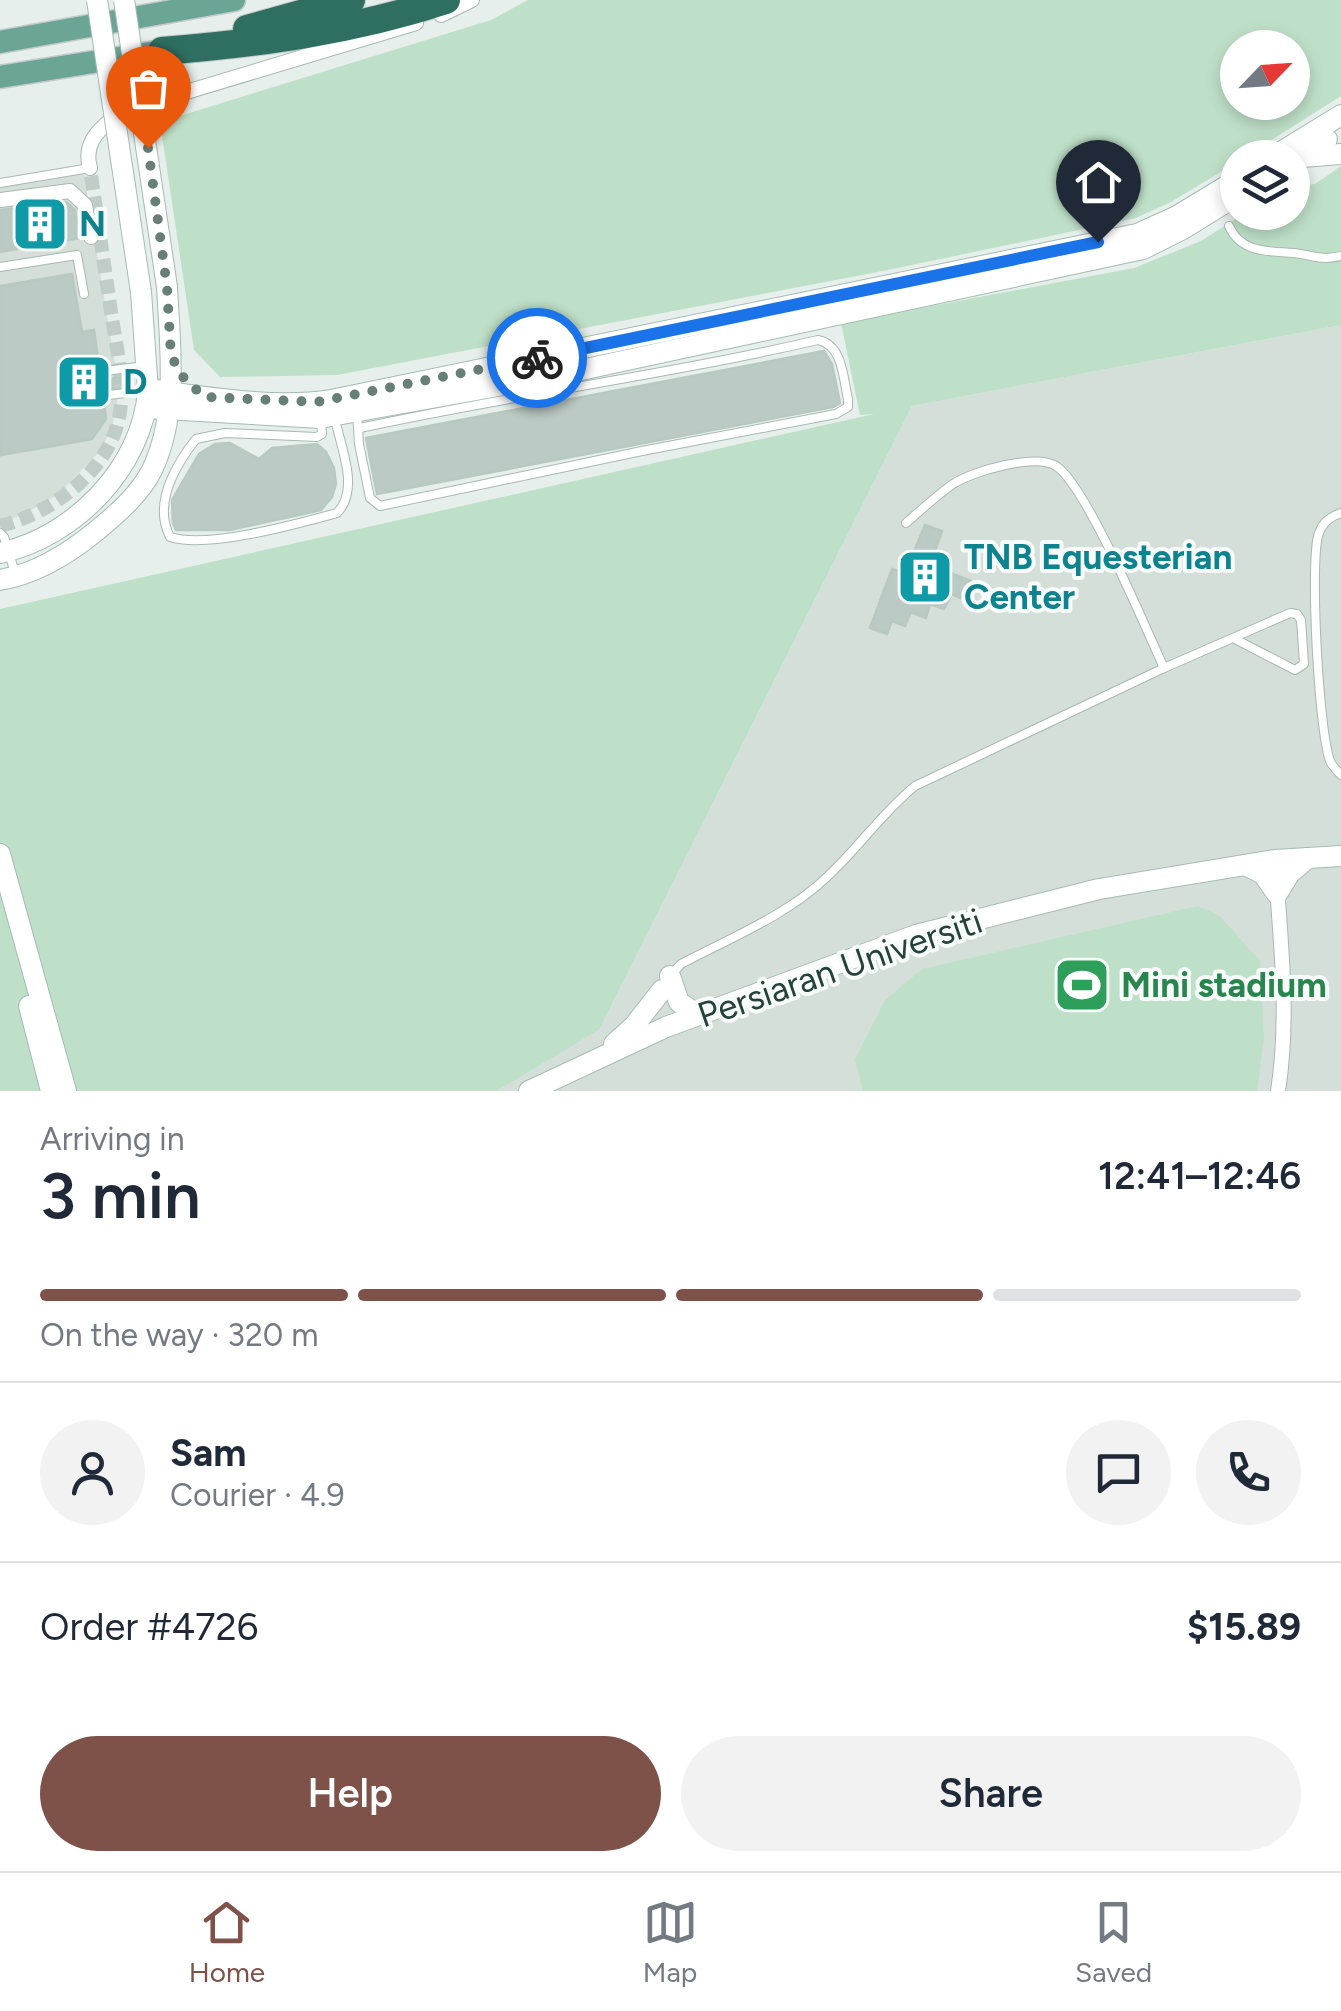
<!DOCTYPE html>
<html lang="en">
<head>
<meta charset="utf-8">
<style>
	:root { --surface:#fff; --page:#f2f2f3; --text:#1f2937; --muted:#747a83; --line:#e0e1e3; --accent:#7f5249 }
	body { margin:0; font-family:Figtree,sans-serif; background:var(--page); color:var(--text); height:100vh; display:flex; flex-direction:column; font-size:38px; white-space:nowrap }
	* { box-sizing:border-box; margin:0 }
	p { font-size:32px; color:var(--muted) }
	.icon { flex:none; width:55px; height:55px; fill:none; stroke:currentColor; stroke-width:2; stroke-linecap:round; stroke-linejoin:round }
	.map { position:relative; height:1091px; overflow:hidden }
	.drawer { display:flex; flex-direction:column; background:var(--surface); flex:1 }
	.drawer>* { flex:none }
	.needle { width:65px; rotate:65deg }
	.tools { position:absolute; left:1220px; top:30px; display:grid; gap:20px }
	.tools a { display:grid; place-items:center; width:90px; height:90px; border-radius:50%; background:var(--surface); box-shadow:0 5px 15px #0003; font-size:50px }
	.pin { position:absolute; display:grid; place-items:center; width:85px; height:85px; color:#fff; margin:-102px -42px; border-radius:50% 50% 50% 0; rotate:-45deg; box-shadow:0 0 10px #0007 }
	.pin .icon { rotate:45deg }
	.courier { position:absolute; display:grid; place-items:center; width:100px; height:100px; margin:-50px; border:8px solid #1a73e8; border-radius:50%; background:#fff; color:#222; box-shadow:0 2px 12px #0007 }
	.overview em { font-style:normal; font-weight:600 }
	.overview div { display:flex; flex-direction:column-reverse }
	.overview { display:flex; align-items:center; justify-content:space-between; height:170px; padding:0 40px }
	h1 { font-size:65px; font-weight:600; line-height:75px }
	.bar { display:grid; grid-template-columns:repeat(4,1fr); gap:15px 10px; align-content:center; height:120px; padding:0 40px }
	.bar i { height:12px; border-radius:8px; background:var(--line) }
	.bar .current { background:var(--accent) }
	.bar p { grid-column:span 4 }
	.line { display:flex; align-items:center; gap:25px; padding:0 40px; border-top:2px solid var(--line) }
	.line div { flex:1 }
	.round { display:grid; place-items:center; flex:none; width:105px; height:105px; border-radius:52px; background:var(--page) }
	.button { display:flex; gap:20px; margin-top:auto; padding:20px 40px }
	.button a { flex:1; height:115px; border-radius:60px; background:var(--accent); color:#fff; font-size:40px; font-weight:600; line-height:115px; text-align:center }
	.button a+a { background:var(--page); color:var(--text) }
	.tab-bar { display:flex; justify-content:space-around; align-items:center; height:140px; border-top:2px solid var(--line); background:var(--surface); font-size:28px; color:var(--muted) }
	.tab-bar a { display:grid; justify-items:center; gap:5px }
	.tab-bar .current { color:var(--accent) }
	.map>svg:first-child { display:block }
	.built { fill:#d4dfda }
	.green { fill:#bfe0c8; fill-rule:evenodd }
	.building { fill:#bbcac4; stroke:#b8c9c2; stroke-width:2.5 }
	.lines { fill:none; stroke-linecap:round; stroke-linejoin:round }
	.street-tunnel { stroke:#bfccc8; stroke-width:14; stroke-dasharray:14 7; stroke-linecap:butt }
	.lane-casing { stroke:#a8b8b2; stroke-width:10 }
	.street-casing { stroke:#a8b8b2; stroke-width:16 }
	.secondary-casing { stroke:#a4bbb3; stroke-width:22 }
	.primary-casing { stroke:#c2cac8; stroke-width:25 }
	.highway-casing { stroke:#c2cac8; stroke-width:30 }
	.lane { stroke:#fff; stroke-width:8 }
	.street { stroke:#fff; stroke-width:14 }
	.secondary { stroke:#fff; stroke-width:20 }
	.primary { stroke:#6aa596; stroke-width:22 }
	.highway { stroke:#2f6f62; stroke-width:28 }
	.secondary-bridge-casing { stroke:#a4bbb3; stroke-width:22; stroke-linecap:butt }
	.secondary-bridge { stroke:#fff; stroke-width:20 }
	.done { stroke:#687f78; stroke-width:10; stroke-dasharray:0 18 }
	.route { stroke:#1a73e8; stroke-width:12 }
	.labels { text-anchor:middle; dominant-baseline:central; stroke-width:8; stroke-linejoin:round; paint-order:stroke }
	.culture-label { font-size:35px; font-weight:bold; fill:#0d838f; stroke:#f7fbf9; text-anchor:start }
	.street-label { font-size:35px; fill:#24423a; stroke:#f7fbf9 }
	.leisure-label { font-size:35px; font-weight:bold; fill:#27864d; stroke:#f7fbf9; text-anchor:start }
</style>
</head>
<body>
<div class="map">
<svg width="1341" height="1091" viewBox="0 0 1341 1091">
	<rect width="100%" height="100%" fill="#e6efeb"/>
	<g class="built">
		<polygon points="84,174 115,364 117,402 112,427 100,451 57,495 21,516 0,522 0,187"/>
		<polygon points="1341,325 1341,1091 497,1091 599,1030 912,406"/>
	</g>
	<g class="green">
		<path d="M528,0H1341V96L1245,157L1238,158L1237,162L1171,202L1136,218L888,270L337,375L220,377L194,350L160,122L491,20ZM1238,48H1292V102H1238Z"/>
		<polygon points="1341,166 1341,325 912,406 599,1030 497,1091 0,1091 0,609 874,414 860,415 841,323 1134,268 1201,241 1245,213 1292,212 1293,186 1315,184"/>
		<polygon points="1198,906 1220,916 1260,961 1264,1038 1257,1091 863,1091 855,1059 885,1000 922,969"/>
	</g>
	<g class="building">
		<polygon points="66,202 75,210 80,238 0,252 0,210"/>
		<polygon points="72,274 82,332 94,330 101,380 133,376 134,385 102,390 106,419 92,439 1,455 0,286"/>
		<polygon points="824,351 832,364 840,403 833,407 377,494 366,438"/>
		<polygon points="230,443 259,459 272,448 317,444 326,452 334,468 336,484 332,497 321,510 230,530 176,530 173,523 172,500 199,454 215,444"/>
		<polygon points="925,525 942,531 930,565 971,581 965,600 952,594 944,609 930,604 926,618 911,612 905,626 892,621 887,634 870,628 892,569 905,573"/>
	</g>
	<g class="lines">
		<path class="street-tunnel" d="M0,526C50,514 108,472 119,418C126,384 116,346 111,312C104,264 97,216 90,168"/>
		<g class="lane-casing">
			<g id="lane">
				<polyline points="0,183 90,168"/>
				<path d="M1229,226C1242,256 1274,250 1301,254C1317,257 1324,260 1341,256"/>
				<polyline points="0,267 77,255 84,294"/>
				<polyline points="105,371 145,366"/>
				<polyline points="108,395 144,391"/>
				<path d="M357,413L359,444L370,498L380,506L642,451L836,414L848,407V399C843,378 843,345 818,340C666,375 512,395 360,428"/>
				<path d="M321,421L322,434L317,437L225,433L196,439C174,467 153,504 170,537C207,549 297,524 337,513C360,490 341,448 335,419"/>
				<path d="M1341,513C1330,517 1323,522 1319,533C1309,557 1319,740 1331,763C1333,766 1339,773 1341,775"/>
				<path d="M906,523C921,510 937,495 953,484C973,471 1035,453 1056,466C1086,485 1146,629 1164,668"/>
				<polyline points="0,533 4,537 15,573"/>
				<path d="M670,976L681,964C730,938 788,915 828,876C859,847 882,813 915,786L1164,668L1290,613L1297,614L1301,620L1304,664L1295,670L1233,638"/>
			</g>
		</g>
		<g class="street-casing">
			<g id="street">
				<polyline points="441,15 472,0"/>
				<path d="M90,168C82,141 103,125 123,111L416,23"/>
				<polyline points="0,200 70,191 85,205 91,237"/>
				<path d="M1275,860C1280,937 1290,1014 1278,1091"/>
			</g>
		</g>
		<g class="secondary-casing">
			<g id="secondary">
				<polyline points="1303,157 1341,154"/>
				<polyline points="1271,158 1341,115"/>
				<polyline points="1292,161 1327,139"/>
				<path d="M148,389C204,397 275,409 331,400L1137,234L1177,216L1238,179"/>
				<polyline points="147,408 320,418 553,376 1143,249 1183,229 1238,195"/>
				<path d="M0,553C74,537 142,468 148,391L141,292"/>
				<path d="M0,580C35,574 68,554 95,532C116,515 140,494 152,470C179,414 170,346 167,287"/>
				<polyline points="0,854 66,1091"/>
				<polyline points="1245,865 1263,874 1277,894 1290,873 1308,858"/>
				<polyline points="670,976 679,1002 698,1015"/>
				<polyline points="29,1006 51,1091"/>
				<polyline points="614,1044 634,1026 662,990"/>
				<polyline points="529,1091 666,1027 916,935 1099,889 1275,860 1341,856"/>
			</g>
		</g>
		<g class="primary-casing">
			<g id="primary">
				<polyline points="0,42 234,0"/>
				<polyline points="0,77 162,51"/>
			</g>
		</g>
		<g class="highway-casing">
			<g id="highway">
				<polyline points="247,29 351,0"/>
				<path d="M162,51C260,43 352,31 446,0"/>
			</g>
		</g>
		<use href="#lane" class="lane"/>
		<use href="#street" class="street"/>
		<use href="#secondary" class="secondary"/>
		<use href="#primary" class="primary"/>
		<use href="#highway" class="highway"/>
		<g class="secondary-bridge-casing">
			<g id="secondary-bridge">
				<polyline points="97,0 141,292"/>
				<polyline points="124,0 167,287"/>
			</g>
		</g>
		<use href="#secondary-bridge" class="secondary-bridge"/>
	</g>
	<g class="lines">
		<polyline class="done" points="148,148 167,287 171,356 185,380 205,397 317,402 537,358"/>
		<polyline class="route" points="537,358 1098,242"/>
	</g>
	<defs>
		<g id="building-square" transform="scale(2.875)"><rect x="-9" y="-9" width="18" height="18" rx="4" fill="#0f9aa8" stroke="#f7fbf9"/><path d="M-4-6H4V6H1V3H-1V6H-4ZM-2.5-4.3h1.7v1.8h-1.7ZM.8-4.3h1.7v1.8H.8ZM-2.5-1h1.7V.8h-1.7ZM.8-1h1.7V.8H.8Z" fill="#fff"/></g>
		<g id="stadium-square" transform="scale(2.875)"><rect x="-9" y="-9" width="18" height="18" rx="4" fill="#2e9e5b" stroke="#f7fbf9"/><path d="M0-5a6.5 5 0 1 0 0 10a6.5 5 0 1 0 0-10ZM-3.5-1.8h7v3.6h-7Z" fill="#fff"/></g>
	</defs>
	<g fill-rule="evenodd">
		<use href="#building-square" x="40" y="224"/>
		<use href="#building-square" x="84" y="382"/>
		<use href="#building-square" x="925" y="577"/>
		<use href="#stadium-square" x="1082" y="985"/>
	</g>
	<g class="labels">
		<g class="culture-label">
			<text x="79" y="224">N</text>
			<text x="123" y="382">D</text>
			<text x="964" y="557">TNB Equesterian<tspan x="964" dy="40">Center</tspan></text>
		</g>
		<g class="street-label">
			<text transform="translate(840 968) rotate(-19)">Persiaran Universiti</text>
		</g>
		<g class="leisure-label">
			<text x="1121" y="985">Mini stadium</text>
		</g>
	</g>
</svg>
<div class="tools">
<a><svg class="needle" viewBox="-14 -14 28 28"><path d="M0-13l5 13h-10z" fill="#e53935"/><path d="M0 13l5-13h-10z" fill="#747a83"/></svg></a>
<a><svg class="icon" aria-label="layers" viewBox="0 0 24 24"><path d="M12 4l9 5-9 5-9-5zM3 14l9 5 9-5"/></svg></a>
</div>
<div class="pin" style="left:148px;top:148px;background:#ea580c"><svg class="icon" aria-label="bag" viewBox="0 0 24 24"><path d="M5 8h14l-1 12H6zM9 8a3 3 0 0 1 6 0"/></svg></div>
<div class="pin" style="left:1098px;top:242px;background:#1f2937"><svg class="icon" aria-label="home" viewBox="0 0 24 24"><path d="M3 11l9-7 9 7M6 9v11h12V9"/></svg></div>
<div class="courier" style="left:537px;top:358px"><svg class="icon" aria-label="bike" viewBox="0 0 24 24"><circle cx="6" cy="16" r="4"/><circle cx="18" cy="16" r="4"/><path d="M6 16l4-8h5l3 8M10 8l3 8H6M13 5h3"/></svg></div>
</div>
<section class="drawer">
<div class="overview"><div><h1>3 min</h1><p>Arriving in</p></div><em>12:41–12:46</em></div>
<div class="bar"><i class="current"></i><i class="current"></i><i class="current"></i><i></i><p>On the way · 320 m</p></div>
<div class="line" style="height:180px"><a class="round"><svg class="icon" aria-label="person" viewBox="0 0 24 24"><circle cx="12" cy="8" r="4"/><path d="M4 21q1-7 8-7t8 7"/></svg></a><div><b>Sam</b><p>Courier · 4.9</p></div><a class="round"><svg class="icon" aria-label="chat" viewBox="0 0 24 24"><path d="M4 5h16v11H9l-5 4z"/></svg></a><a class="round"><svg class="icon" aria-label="phone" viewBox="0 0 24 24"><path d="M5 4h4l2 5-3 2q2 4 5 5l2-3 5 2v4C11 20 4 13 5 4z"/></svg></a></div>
<div class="line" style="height:130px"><div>Order #4726</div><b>$15.89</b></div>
<div class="button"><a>Help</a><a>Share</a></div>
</section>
<nav class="tab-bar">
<a class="current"><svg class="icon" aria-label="home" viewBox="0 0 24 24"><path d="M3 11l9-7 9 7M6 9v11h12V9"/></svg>Home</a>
<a><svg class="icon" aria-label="map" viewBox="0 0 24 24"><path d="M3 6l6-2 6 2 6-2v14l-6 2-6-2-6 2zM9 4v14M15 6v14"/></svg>Map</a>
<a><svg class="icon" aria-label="saved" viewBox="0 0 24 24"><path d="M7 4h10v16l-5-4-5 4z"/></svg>Saved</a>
</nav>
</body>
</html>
